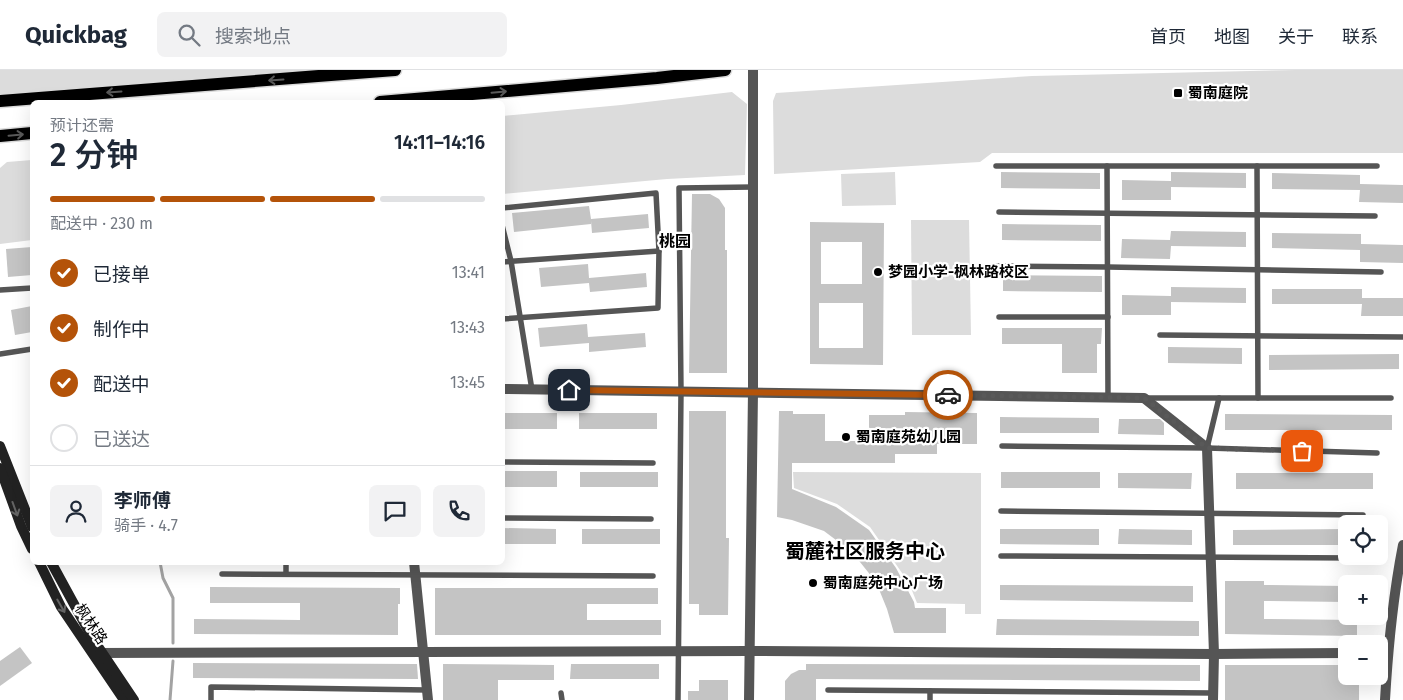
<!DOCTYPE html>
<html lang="zh">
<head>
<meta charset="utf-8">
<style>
	:root { --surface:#fff; --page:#f2f2f3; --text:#1f2937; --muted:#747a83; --line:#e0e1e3; --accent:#b45309 }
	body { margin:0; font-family:"Fira Sans","Noto Sans SC",sans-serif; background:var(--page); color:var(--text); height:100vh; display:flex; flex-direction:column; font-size:19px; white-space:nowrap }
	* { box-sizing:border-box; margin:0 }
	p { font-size:16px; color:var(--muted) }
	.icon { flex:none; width:28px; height:28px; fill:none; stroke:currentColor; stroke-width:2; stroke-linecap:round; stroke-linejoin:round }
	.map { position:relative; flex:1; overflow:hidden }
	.details { position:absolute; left:30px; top:30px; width:475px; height:465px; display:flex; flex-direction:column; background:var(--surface); border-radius:8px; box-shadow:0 5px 20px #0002 }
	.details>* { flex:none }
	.buttons { position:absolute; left:1338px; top:445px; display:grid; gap:10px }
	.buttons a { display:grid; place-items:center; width:50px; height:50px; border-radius:8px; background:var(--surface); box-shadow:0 5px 20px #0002; font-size:25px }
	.pin { position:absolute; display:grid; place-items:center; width:42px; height:42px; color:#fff; margin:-21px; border-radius:10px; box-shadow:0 2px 8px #0006 }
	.courier { position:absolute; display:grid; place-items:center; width:50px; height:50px; margin:-25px; border:4px solid #b45309; border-radius:50%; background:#fff; color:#222; box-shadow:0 1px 6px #0007 }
	.summary em { font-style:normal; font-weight:600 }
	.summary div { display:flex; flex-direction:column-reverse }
	.summary { display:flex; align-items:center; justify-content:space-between; height:85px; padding:0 20px }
	h1 { font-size:32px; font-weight:600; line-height:38px }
	.bar { display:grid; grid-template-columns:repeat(4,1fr); gap:8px 5px; align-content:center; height:60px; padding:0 20px }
	.bar i { height:6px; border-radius:4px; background:var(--line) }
	.bar .active { background:var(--accent) }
	.bar p { grid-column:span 4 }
	.line { display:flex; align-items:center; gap:12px; padding:0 20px; border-top:1px solid var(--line) }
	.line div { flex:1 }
	.round { display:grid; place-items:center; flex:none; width:52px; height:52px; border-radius:8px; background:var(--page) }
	ol { padding:0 20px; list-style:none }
	li { display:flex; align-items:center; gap:15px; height:55px }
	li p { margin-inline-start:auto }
	li .icon { padding:5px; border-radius:50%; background:var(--accent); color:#fff; stroke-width:4 }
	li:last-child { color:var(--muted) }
	li i { width:28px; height:28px; border:2px solid var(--line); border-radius:50% }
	header { display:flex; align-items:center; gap:30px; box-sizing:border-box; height:70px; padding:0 25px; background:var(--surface); border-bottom:1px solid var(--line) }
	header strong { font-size:24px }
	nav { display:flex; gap:28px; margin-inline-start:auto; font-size:18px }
	.search { width:350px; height:45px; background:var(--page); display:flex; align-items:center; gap:12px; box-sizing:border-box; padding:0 18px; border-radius:8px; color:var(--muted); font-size:19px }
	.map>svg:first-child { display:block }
	.green { fill:#dcdcdc }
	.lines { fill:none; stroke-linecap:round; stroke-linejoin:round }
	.stream { stroke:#a3a3a3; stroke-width:3 }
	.building { fill:#c4c4c4; fill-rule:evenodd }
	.primary-casing { stroke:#dbdbdb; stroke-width:15 }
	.service { stroke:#555; stroke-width:5.5 }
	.minor { stroke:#555; stroke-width:10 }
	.secondary { stroke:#222; stroke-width:10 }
	.primary { stroke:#000; stroke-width:12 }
	.oneway { stroke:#595959 }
	.oneway2 { stroke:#646464 }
	.done { stroke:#595959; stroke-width:5; stroke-dasharray:0 9 }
	.route { stroke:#b45309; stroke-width:6 }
	.poi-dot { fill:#000; stroke:#fff; stroke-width:2 }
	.labels { text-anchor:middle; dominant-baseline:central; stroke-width:4.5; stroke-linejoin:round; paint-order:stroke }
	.poi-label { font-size:15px; font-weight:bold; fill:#000; stroke:#fff; text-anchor:start }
	.street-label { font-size:15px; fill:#000; stroke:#fff }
	.neighbourhood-label { font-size:16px; font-weight:bold; fill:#000; stroke:#fff }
	.district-label { font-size:20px; font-weight:bold; fill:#000; stroke:#fff }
</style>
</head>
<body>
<header>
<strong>Quickbag</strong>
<div class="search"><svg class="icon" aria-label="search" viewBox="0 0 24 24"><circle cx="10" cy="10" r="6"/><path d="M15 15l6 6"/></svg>搜索地点</div>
<nav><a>首页</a><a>地图</a><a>关于</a><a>联系</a></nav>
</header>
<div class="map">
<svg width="1403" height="630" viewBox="0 0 1403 630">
	<rect width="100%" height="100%" fill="#fff"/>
	<g class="green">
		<polygon points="0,0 372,0 0,31"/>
		<polygon points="1296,0 1403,0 1403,83 992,83 980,92 774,104 773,31 776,23 1032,6"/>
		<polygon points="732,22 747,34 745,105 667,109 503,124 503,46 621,35"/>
		<polygon points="32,90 32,170 0,174 0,98 7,92"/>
		<polygon points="895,102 896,135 842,136 841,104"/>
		<polygon points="911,150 969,150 971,265 912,265"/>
		<polygon points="793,402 981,403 981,544 965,544 965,534 917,533 909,513 870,457 837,434 794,418"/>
	</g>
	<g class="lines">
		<g class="stream">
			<polyline points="160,492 163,508 173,528 173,573"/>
			<polyline points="170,630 173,591"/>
		</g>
	</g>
	<g class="building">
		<polygon points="1001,102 1100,103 1100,119 1001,118"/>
		<polygon points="1171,102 1246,103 1246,118 1171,117 1171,130 1122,130 1122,110 1171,111"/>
		<polygon points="1272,103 1360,105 1360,114 1403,115 1403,133 1359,132 1360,120 1272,119"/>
		<polygon points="692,124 710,124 719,129 725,138 725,180 727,180 727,303 689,303"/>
		<polygon points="589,136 591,149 648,144 649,158 592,163 591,151 591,154 514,162 512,143"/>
		<path d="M810,152L884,153L883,295L810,294ZM821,172H862V214H821ZM819,233H863V278H819Z"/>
		<polygon points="1002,154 1101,155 1101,171 1002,170"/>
		<polygon points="1171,161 1246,162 1246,177 1171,176 1170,189 1121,188 1122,169 1170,170"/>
		<polygon points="1272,163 1361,164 1361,174 1403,175 1403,193 1360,192 1360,180 1272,178"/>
		<polygon points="32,177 32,205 8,207 6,179"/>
		<polygon points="588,194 589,208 646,203 647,217 590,222 589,213 541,217 539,198"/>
		<polygon points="1003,205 1102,206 1102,222 1003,221"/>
		<polygon points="1171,217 1246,218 1246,233 1171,232 1171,245 1122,245 1122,225 1171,226"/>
		<polygon points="1272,219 1362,219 1362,228 1403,228 1403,246 1361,246 1362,234 1272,234"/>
		<polygon points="32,236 32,262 15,265 11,240"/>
		<polygon points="587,254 588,267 645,263 646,277 589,282 589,273 540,277 538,258"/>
		<polygon points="1002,258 1102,258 1101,274 1097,274 1097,303 1062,303 1062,274 1002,274"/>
		<polygon points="1168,277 1242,278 1242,294 1168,293"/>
		<polygon points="1399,284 1399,299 1269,300 1269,285"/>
		<polygon points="689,341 726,341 726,468 729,468 728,545 699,545 699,534 689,534"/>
		<polygon points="779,341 793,341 793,344 825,344 825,371 869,371 869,345 905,345 905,342 977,343 977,374 937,374 937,384 895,384 895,393 792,393 792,419 836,437 869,460 896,498 914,532 915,538 946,538 946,563 894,563 887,539 876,512 852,482 824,461 792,450 777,447"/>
		<rect x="502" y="343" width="55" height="16"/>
		<rect x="579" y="343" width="78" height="16"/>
		<polygon points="1225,344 1392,345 1392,360 1225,360"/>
		<polygon points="1000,347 1099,348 1099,363 1000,363"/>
		<polygon points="1119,349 1160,349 1164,353 1164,365 1118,364"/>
		<rect x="502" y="401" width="55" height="16"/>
		<rect x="580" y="402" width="78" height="15"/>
		<rect x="1001" y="402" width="99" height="16"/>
		<polygon points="1118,403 1192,403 1191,419 1118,418"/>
		<rect x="1236" y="403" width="137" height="16"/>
		<polygon points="502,458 556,459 556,474 502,474"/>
		<rect x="582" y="459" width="78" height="15"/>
		<polygon points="1000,459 1099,459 1099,475 1000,474"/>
		<polygon points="1119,459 1192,460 1192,475 1118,474"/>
		<polygon points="1346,459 1346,475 1233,475 1233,460"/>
		<polygon points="1225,511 1264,511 1264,515 1346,516 1346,532 1264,531 1264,549 1357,550 1357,566 1225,564"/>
		<polygon points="1000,515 1193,516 1193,532 1000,530"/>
		<polygon points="210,517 400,518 400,534 398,534 398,565 194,564 194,549 300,550 300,533 210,533"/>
		<polygon points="435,518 658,518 658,534 587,534 587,550 661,550 661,565 435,565"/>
		<polygon points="997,549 1199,551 1199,566 996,565"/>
		<polygon points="20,577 32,593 0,616 0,591"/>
		<polygon points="193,593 417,594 418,609 193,608"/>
		<polygon points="443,594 554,595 554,610 498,610 498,630 443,630"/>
		<polygon points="571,594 659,594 659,609 570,609"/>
		<polygon points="806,594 1200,595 1200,611 816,609 816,630 785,630 785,611 791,604 799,600 806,600"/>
		<polygon points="1225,595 1346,595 1346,606 1359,606 1359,630 1225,630"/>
		<polygon points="699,610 728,610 728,630 688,630 688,621 699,621"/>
	</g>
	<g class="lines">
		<g class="primary-casing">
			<g id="primary">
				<polyline points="0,31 395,0"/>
				<polyline points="380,32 657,8 725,0"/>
				<polyline points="0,66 32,63"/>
			</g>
		</g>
		<g class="service">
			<polyline points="996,96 1107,96"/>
			<polyline points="1257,96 1258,328"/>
			<polyline points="502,138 656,123 659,181 658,238 502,249"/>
			<polyline points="999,142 1375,146"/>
			<polyline points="502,155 511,191 532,320"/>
			<polyline points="502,192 659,181"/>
			<polyline points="997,196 1108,197 1381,202"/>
			<polyline points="0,220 32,218"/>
			<polyline points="999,247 1108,247"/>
			<polyline points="1160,265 1402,267"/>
			<polyline points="0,284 32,279"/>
			<polyline points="1108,327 1107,96 1377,96"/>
			<polyline points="1144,328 1391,328"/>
			<polyline points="1002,376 1207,378 1377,383"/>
			<polyline points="1207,378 1219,328"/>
			<polyline points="502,392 653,393"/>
			<polyline points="1001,441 1363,445"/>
			<polyline points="502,448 651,449"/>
			<polyline points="1001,486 1356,488"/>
			<polyline points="286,492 286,504"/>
			<polyline points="222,504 653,506"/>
			<polyline points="828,620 1213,623"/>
			<polyline points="930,621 930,630"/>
			<polyline points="561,623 562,630"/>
			<polyline points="211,630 211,617 427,620"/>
			<polyline points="678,630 681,321 679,118 753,117"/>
		</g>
		<g class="minor">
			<polyline points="502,319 1144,328 1207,378 1214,584 1213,630"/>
			<polyline points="414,492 428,630"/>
			<polyline points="96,583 750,581 1214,584 1346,583"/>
			<polyline points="749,630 753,321 753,0"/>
			<path d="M1385,630C1388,578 1393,526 1403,475"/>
		</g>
		<g class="secondary">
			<polyline points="0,376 32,457"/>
			<polyline points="0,398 21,456 32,479"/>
			<polyline points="39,492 61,537 124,630"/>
			<polyline points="51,492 93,569 134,630"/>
		</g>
		<use href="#primary" class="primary"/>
	</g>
	<defs><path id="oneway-shaft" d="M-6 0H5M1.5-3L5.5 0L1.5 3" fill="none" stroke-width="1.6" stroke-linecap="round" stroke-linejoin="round" transform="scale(1.25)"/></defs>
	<g class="oneway">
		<use href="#oneway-shaft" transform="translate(276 10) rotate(176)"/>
		<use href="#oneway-shaft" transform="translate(114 22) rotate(176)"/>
		<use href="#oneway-shaft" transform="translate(499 22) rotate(-5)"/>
		<use href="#oneway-shaft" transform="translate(16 65) rotate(-5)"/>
	</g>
	<g class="oneway2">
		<use href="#oneway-shaft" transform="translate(15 439) rotate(70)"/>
		<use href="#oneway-shaft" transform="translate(61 536) rotate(60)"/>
	</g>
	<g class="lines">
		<polyline class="done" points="948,325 1144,328 1207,378 1302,381"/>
		<polyline class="route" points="569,320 948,325"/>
	</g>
	<g class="poi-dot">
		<rect x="1173" y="18" width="10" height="10" rx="2.5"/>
		<circle cx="878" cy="202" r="5"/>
		<circle cx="846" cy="367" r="5"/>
		<circle cx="813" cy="513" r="5"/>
	</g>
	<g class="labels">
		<g class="poi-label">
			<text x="1188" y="23">蜀南庭院</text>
			<text x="888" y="202">梦园小学-枫林路校区</text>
			<text x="856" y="367">蜀南庭苑幼儿园</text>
			<text x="823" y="513">蜀南庭苑中心广场</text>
		</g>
		<g class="street-label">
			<text transform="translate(91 554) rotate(56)">枫林路</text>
		</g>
		<g class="neighbourhood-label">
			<text x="675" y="171">桃园</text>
		</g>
		<g class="district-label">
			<text x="865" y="481">蜀麓社区服务中心</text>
		</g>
	</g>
</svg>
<div class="buttons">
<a><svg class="icon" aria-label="locate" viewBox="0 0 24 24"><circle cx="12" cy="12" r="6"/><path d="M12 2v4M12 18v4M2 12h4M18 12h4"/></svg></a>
<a>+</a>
<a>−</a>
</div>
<div class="pin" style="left:1302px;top:381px;background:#ea580c"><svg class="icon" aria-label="bag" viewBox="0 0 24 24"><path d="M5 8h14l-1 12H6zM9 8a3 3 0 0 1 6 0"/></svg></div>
<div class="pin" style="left:569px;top:320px;background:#1f2937"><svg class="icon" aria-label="home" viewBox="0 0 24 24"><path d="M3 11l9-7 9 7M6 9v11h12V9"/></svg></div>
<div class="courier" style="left:948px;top:325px"><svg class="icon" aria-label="car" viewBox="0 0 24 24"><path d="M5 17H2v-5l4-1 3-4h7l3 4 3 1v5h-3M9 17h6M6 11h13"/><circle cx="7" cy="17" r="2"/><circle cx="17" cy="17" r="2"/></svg></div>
<section class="details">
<div class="summary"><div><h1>2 分钟</h1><p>预计还需</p></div><em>14:11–14:16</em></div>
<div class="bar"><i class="active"></i><i class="active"></i><i class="active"></i><i></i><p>配送中 · 230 m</p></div>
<ol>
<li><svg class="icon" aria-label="check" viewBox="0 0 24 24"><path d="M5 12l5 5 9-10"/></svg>已接单<p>13:41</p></li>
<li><svg class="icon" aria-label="check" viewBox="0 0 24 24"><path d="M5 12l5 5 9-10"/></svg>制作中<p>13:43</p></li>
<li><svg class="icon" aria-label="check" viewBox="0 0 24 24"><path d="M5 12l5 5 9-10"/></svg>配送中<p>13:45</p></li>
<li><i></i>已送达</li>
</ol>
<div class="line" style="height:90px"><a class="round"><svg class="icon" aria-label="person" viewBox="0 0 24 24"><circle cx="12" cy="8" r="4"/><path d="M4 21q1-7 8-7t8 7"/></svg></a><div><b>李师傅</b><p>骑手 · 4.7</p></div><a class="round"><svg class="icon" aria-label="chat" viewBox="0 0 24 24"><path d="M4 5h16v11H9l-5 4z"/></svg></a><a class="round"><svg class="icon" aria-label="phone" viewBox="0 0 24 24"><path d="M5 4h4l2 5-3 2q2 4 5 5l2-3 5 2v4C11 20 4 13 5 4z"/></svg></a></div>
</section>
</div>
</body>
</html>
